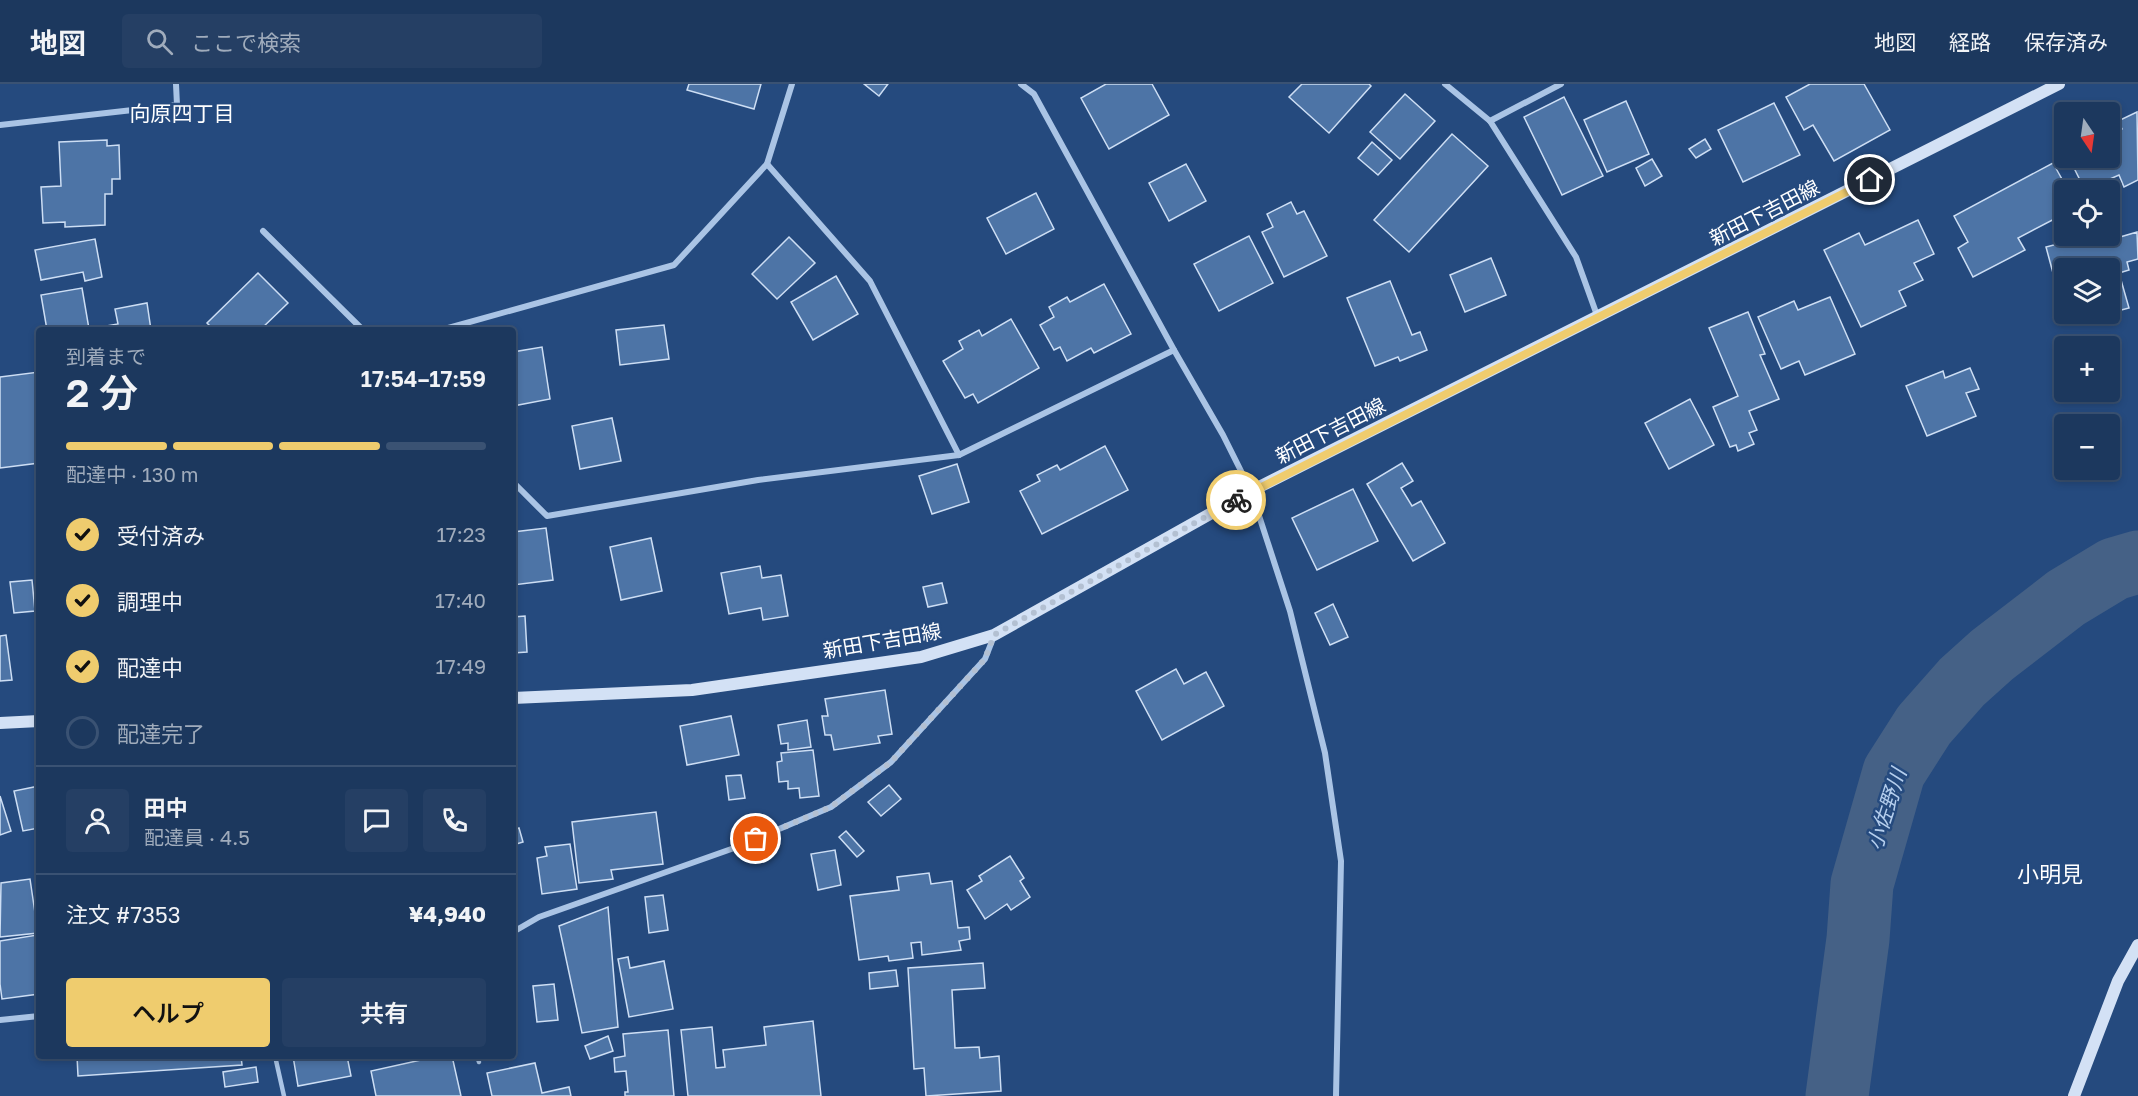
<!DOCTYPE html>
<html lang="ja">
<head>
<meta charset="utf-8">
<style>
	:root { --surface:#1c385e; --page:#253f64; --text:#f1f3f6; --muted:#a0acbc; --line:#3a5273; --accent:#efcc6e }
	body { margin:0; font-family:"Golos Text","Noto Sans JP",sans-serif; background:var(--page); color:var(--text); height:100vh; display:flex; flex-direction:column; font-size:22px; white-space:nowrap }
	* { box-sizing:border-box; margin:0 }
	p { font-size:20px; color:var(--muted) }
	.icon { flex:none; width:33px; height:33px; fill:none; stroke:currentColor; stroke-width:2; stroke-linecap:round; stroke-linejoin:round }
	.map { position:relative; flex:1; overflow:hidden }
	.side { position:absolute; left:36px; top:243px; width:480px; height:732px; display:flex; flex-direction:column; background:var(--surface); border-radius:6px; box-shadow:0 3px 9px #0003,0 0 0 2px var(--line) }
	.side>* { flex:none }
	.needle { width:39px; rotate:167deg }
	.fabs { position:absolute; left:2054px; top:18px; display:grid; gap:12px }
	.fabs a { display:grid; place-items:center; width:66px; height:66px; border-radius:6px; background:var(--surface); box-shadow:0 3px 9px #0003,0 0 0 2px var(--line); font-size:30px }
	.pin { position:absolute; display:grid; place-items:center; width:51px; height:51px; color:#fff; margin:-26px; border:3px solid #fff; border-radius:50%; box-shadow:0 2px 6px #0007 }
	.courier { position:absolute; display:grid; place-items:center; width:60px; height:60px; margin:-30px; border:4px solid #efcc6e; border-radius:50%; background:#fff; color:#222; box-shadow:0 2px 8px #0007 }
	.overview em { font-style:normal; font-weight:600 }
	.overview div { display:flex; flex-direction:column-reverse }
	.overview { display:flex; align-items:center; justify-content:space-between; height:102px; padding:0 30px }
	h1 { font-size:39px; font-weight:600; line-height:45px }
	.bar { display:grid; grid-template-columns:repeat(4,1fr); gap:9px 6px; align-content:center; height:72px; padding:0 30px }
	.bar i { height:8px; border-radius:4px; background:var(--line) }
	.bar .on { background:var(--accent) }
	.bar p { grid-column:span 4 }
	.line { display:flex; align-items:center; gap:15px; padding:0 30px; border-top:2px solid var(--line) }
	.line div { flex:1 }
	.round { display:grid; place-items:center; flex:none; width:63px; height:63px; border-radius:6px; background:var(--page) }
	ol { padding:0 30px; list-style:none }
	li { display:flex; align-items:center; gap:18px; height:66px }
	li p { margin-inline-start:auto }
	li .icon { padding:6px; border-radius:50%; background:var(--accent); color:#111; stroke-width:4 }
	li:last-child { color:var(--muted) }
	li i { width:33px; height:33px; border:3px solid var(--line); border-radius:50% }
	.action { display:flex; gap:12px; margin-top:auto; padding:12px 30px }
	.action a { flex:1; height:69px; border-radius:6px; background:var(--accent); color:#111; font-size:24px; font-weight:600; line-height:69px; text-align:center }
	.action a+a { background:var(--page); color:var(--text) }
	header { display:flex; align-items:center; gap:36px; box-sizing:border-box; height:84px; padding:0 30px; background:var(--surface); border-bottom:2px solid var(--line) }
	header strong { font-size:28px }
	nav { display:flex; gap:33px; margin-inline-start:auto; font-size:21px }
	.search { width:420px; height:54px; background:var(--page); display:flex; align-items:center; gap:15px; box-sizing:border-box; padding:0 21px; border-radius:6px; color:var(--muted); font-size:22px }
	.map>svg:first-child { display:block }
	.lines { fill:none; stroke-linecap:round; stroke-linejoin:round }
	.river { stroke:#456186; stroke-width:63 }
	.building { fill:#4d74a6; stroke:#cddef4; stroke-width:1.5 }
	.lane { stroke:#aac4e5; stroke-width:4.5 }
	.street { stroke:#aac4e5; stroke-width:6 }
	.secondary { stroke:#d3e1f5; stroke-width:12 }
	.done { stroke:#b3c0d2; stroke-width:6; stroke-dasharray:0 10.8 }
	.route { stroke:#efcc6e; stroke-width:8 }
	.labels { text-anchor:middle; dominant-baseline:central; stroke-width:5; stroke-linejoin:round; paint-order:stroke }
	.street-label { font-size:20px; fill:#fff; stroke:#254a7e }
	.neighbourhood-label { font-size:21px; fill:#fff; stroke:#254a7e }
	.water-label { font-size:21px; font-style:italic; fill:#b5ceed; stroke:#254a7e }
	.quarter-label { font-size:22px; fill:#fff; stroke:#254a7e }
</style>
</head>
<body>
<header>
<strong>地図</strong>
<div class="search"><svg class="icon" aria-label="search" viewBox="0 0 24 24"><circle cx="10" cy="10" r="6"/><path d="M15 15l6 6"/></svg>ここで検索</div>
<nav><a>地図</a><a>経路</a><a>保存済み</a></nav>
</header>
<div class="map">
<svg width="2138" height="1012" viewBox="0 0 2138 1012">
	<rect width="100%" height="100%" fill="#254a7e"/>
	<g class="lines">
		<polyline class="river" points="1837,1012 1858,855 1862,800 1894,688 1924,641 1962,598 1992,571 2066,514 2114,485 2138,478"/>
	</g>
	<g class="building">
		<polygon points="689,0 761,0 754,25 687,6"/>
		<polygon points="864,0 888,0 879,12"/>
		<polygon points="1106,0 1152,0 1169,31 1109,65 1081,14"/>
		<polygon points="1302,0 1369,0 1371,2 1329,49 1289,13"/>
		<polygon points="1810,0 1864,0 1890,46 1834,77 1813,41 1804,46 1786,13"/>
		<polygon points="1405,10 1435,37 1400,75 1370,48"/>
		<polygon points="1564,13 1603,92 1562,111 1524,33"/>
		<polygon points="1626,17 1649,70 1607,88 1584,36"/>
		<polygon points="1774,19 1800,71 1743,98 1718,46"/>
		<polygon points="2137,28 2138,96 2124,103 2119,91 2085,106 2069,74 2109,74 2109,51 2122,45 2118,37"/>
		<polygon points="2064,38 2064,63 2054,43"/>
		<polygon points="1452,50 1488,82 1409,168 1374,136"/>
		<polygon points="1705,55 1711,65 1696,74 1689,65"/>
		<polygon points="107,56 107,62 119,61 120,95 112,95 112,110 105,110 105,141 65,143 65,138 43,139 41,103 61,102 59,58"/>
		<polygon points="1372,58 1392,76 1378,91 1358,74"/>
		<polygon points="1652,75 1662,92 1645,102 1636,84"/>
		<polygon points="2053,79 2068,106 2064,106 2064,130 2018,154 2025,166 1973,193 1958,164 1968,158 1954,132"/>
		<polygon points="1186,80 1206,117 1169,137 1149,99"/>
		<polygon points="1036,109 1054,145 1006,170 987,134"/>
		<polygon points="1291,118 1297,130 1304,127 1327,172 1284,193 1262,148 1273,143 1267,130"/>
		<polygon points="2114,134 2120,153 2137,148 2138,175 2127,178 2129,186 2119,189 2129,224 2106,230 2109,230 2109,184 2064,184 2064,186 2053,189 2046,163 2073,156 2072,152 2109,152 2109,135"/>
		<polygon points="1918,136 1934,170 1914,179 1923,196 1899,207 1906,222 1861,243 1824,166 1859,149 1865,161"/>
		<polygon points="1249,152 1273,199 1219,227 1194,180"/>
		<polygon points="789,153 815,179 777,215 752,190"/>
		<polygon points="95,155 102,193 85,197 83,188 41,196 35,166"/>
		<polygon points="1491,174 1506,211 1465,228 1450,191"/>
		<polygon points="258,189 288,219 260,246 214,246 207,239"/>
		<polygon points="836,192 858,230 813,256 791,218"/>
		<polygon points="1390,197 1412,251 1420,248 1427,266 1400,277 1398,273 1375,282 1347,214"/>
		<polygon points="1104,200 1131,250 1094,269 1091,264 1067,277 1060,263 1054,266 1040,241 1054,233 1049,223 1067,213 1070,218"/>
		<polygon points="82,204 89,245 118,240 115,225 147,219 151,246 47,246 41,211"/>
		<polygon points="1830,213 1855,270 1805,291 1799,277 1781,285 1758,233 1794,217 1798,226"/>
		<polygon points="1748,228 1765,270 1760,271 1779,315 1749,327 1757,346 1749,349 1754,360 1738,367 1736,361 1730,363 1713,323 1738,312 1709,244"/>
		<polygon points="1011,235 1039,284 978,319 973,310 965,314 943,277 963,265 959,257 979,246 982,252"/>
		<polygon points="664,241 669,275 620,281 616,246"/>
		<polygon points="542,263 550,315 513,322 513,268"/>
		<polygon points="1970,284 1979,305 1966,309 1976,332 1927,352 1906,302 1943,287 1945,294"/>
		<polygon points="39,288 39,379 0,384 0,293"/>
		<polygon points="1690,315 1714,361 1669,385 1645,339"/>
		<polygon points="612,334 621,377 580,385 572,342"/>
		<polygon points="1105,362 1128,406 1042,450 1020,407 1040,397 1037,391 1057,381 1060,386"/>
		<polygon points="1402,379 1413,397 1401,404 1412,422 1421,417 1445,459 1413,477 1367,400"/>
		<polygon points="957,380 969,418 932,430 919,392"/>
		<polygon points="1353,405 1378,457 1317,486 1292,434"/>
		<polygon points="546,444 553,496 513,501 513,448"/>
		<polygon points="651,454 662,507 621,516 610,463"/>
		<polygon points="760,482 762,494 781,491 788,532 763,536 761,524 729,530 721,489"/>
		<polygon points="32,496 35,527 14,529 10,498"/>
		<polygon points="942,499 947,519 928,523 923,503"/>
		<polygon points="1333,520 1348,553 1330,561 1315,529"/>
		<polygon points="525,532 527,568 513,569 513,533"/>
		<polygon points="6,551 12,596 0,597 0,552"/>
		<polygon points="1176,585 1184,600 1206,588 1224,622 1162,656 1136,607"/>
		<polygon points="885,606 892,650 878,652 880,659 834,666 831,651 825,651 822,632 828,632 825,615"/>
		<polygon points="731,632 739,671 687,681 680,642"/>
		<polygon points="807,636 811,663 788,666 788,659 781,660 778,641"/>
		<polygon points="813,666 819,712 800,714 799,704 788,705 788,697 779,698 777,678 782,677 781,669"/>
		<polygon points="741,691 745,714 729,716 726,692"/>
		<polygon points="889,701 901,715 881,732 868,718"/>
		<polygon points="39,702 39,744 23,747 14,707"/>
		<polygon points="0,712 11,747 0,751"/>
		<polygon points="656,728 663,780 611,786 613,795 579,799 572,738"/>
		<polygon points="519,744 523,758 513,761 513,746"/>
		<polygon points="846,747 864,767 857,773 839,753"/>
		<polygon points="570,760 577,805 542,810 537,774 547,772 545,763"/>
		<polygon points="835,766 841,801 818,806 811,770"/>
		<polygon points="1010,772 1024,794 1020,797 1030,813 1011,826 1007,820 985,835 967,806 982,797 979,792"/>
		<polygon points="929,789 931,800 952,797 958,844 969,843 970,855 959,857 961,866 922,871 921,858 911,859 913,874 889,877 888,872 859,876 850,812 899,806 897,793"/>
		<polygon points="30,795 38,849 0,853 1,799"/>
		<polygon points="663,811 668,846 649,849 645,813"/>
		<polygon points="608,823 618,943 582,949 559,842"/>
		<polygon points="37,851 39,865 39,910 2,915 0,900 0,857"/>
		<polygon points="628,873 630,884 664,877 673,925 629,933 618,875"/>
		<polygon points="983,879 985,904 952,906 955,964 979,963 980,974 999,972 1001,1007 926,1012 924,984 914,985 908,884"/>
		<polygon points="896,886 898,902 870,905 869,889"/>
		<polygon points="554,900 558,936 537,938 533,902"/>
		<polygon points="813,937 821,1012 688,1012 681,946 712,943 716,984 725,983 723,966 766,961 764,943"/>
		<polygon points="668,946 674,1012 625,1012 625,1008 628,1008 626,987 615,988 614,974 625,972 623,950"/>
		<polygon points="608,952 613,967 590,975 585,962"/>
		<polygon points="77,972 241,972 242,981 78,992"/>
		<polygon points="293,972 347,972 351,992 298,1002"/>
		<polygon points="439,972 452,972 461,1012 376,1012 371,987"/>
		<polygon points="535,979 542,1009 569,1003 571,1012 492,1012 487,989"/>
		<polygon points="256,983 258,998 225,1003 223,988"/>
	</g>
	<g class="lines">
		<g class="lane">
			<polyline points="275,972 284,1012"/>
			<polyline points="477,972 479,978"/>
		</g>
		<g class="street">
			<polyline points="1021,0 1034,10 1174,266 1223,351 1251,407 1290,527 1325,669 1341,777 1336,1012"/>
			<polyline points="1445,0 1490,37 1576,173 1598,234"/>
			<polyline points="1490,37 1561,0"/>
			<polyline points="0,41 177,21 176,0"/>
			<polyline points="767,80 870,197 959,371"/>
			<polyline points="263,147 363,246"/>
			<polyline points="441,246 674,181 767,80 792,0"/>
			<polyline points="513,398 547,432 758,396 959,371 1174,266"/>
			<polyline points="513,848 539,833 737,763 831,723 891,678 985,575 994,552"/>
			<polyline points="0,936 39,932"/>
		</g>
		<g class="secondary">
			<polyline points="513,614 692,606 921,573 994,551 1251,407 2059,0"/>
			<polyline points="0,639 39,637"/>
			<polyline points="2074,1012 2118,897 2138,861"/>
		</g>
	</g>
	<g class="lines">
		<polyline class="done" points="756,755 831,723 891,678 985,575 994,551 1236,416"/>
		<polyline class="route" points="1236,416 1870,96"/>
	</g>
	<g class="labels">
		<g class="street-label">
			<text transform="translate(1764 128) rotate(-27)">新田下吉田線</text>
			<text transform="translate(1330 346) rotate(-27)">新田下吉田線</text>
			<text transform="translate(882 556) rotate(-10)">新田下吉田線</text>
		</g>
		<g class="neighbourhood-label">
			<text x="182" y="29">向原四丁目</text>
		</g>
		<g class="water-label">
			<text transform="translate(1886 725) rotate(-72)">小佐野川</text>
		</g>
		<g class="quarter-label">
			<text x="2050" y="789">小明見</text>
		</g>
	</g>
</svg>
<div class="fabs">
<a><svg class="needle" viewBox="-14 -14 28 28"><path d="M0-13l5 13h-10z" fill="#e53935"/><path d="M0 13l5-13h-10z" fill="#a0acbc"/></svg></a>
<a><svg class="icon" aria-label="locate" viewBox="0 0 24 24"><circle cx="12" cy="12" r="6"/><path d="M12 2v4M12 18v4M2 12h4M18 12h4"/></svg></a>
<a><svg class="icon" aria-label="layers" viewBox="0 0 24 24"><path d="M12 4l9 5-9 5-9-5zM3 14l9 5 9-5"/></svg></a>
<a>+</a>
<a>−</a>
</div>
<div class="pin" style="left:756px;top:755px;background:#ea580c"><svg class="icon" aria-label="bag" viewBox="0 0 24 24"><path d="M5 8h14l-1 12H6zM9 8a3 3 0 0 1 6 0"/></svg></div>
<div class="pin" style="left:1870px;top:96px;background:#1f2937"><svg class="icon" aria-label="home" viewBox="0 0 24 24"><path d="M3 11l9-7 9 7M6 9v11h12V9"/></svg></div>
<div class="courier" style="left:1236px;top:416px"><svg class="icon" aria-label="bike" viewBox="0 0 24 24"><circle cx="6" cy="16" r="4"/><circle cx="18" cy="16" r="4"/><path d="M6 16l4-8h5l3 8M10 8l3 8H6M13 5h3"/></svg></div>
<section class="side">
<div class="overview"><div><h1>2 分</h1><p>到着まで</p></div><em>17:54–17:59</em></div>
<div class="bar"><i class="on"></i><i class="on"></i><i class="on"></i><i></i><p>配達中 · 130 m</p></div>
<ol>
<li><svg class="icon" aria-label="check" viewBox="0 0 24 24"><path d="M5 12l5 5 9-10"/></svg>受付済み<p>17:23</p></li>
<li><svg class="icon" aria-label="check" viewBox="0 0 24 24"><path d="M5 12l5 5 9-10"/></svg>調理中<p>17:40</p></li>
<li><svg class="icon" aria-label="check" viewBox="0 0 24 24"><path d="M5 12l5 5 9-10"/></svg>配達中<p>17:49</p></li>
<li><i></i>配達完了</li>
</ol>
<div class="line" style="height:108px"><a class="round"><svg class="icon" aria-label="person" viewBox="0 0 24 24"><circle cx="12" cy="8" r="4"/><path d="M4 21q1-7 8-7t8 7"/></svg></a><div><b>田中</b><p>配達員 · 4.5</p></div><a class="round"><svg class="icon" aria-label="chat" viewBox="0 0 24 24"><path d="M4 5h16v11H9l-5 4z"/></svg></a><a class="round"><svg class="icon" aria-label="phone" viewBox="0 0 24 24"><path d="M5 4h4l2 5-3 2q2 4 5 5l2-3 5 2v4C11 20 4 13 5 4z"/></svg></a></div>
<div class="line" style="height:78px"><div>注文 #7353</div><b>¥4,940</b></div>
<div class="action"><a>ヘルプ</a><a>共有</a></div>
</section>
</div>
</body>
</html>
